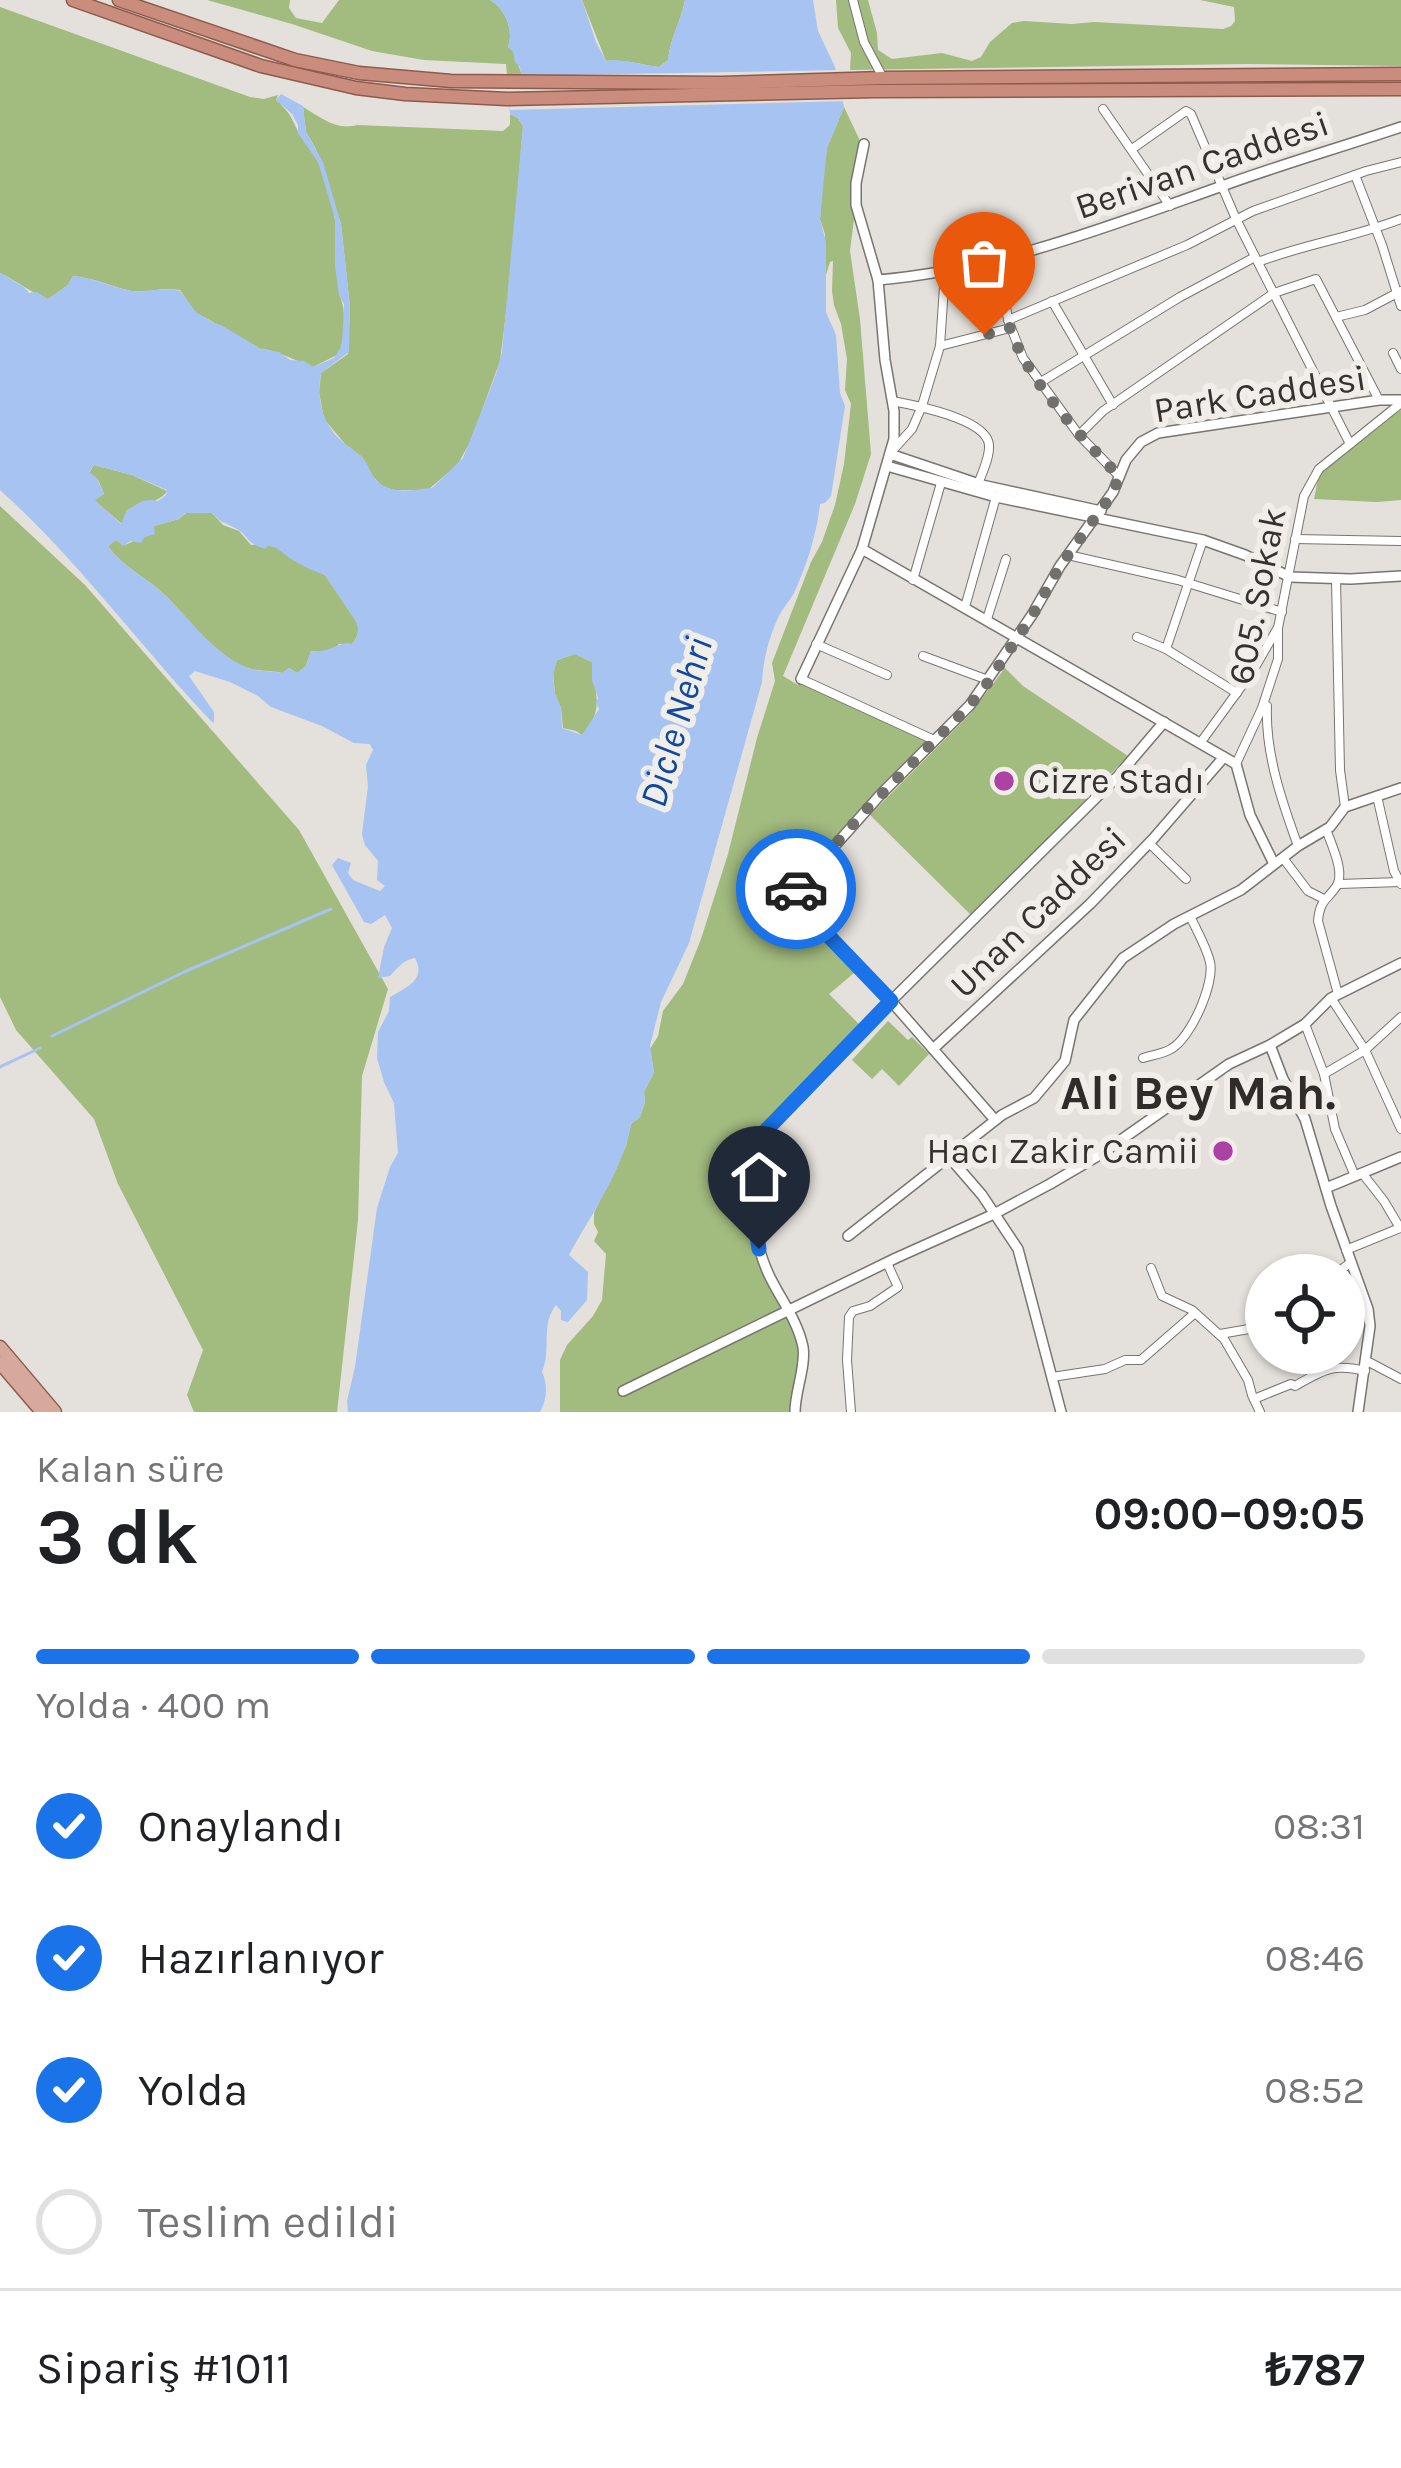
<!DOCTYPE html>
<html lang="tr">
<head>
<meta charset="utf-8">
<style>
	:root { --surface:#fff; --page:#f6f6f6; --text:#202124; --muted:#757577; --line:#e0e0e0; --accent:#1a73e8 }
	body { margin:0; font-family:Karla,sans-serif; background:var(--page); color:var(--text); height:100vh; display:flex; flex-direction:column; font-size:45px; white-space:nowrap }
	* { box-sizing:border-box; margin:0 }
	p { font-size:39px; color:var(--muted) }
	.icon { flex:none; width:66px; height:66px; fill:none; stroke:currentColor; stroke-width:2; stroke-linecap:round; stroke-linejoin:round }
	.map { position:relative; height:1412px; overflow:hidden }
	.panel { display:flex; flex-direction:column; background:var(--surface); flex:1 }
	.panel>* { flex:none }
	.buttons { position:absolute; left:1245px; top:1254px; display:grid; gap:24px }
	.buttons a { display:grid; place-items:center; width:120px; height:120px; border-radius:50%; background:var(--surface); box-shadow:0 3px 9px #0004; font-size:60px }
	.pin { position:absolute; display:grid; place-items:center; width:102px; height:102px; color:#fff; margin:-123px -51px; border-radius:50% 50% 50% 0; rotate:-45deg; box-shadow:0 0 12px #0007 }
	.pin .icon { rotate:45deg }
	.courier { position:absolute; display:grid; place-items:center; width:120px; height:120px; margin:-60px; border:9px solid #1a73e8; border-radius:50%; background:#fff; color:#222; box-shadow:0 3px 15px #0007 }
	.headline em { font-style:normal; font-weight:700 }
	.headline div { display:flex; flex-direction:column-reverse }
	.headline { display:flex; align-items:center; justify-content:space-between; height:204px; padding:0 36px }
	h1 { font-size:78px; font-weight:700; line-height:90px }
	.bar { display:grid; grid-template-columns:repeat(4,1fr); gap:18px 12px; align-content:center; height:144px; padding:0 36px }
	.bar i { height:15px; border-radius:9px; background:var(--line) }
	.bar .selected { background:var(--accent) }
	.bar p { grid-column:span 4 }
	.line { display:flex; align-items:center; gap:30px; padding:0 36px; border-top:3px solid var(--line) }
	.line div { flex:1 }
	ol { padding:0 36px; list-style:none }
	li { display:flex; align-items:center; gap:36px; height:132px }
	li p { margin-inline-start:auto }
	li .icon { padding:12px; border-radius:50%; background:var(--accent); color:#fff; stroke-width:4 }
	li:last-child { color:var(--muted) }
	li i { width:66px; height:66px; border:6px solid var(--line); border-radius:50% }
	.map>svg:first-child { display:block }
	.green { fill:#a2bb7f }
	.water { fill:#a6c3f2; fill-rule:evenodd }
	.pier { fill:#e4e0db }
	.lines { fill:none; stroke-linecap:round; stroke-linejoin:round }
	.stream { stroke:#a6c3f2; stroke-width:3 }
	.minor-casing { stroke:#787570; stroke-width:10 }
	.tertiary-casing { stroke:#787570; stroke-width:12 }
	.primary-casing { stroke:#8d5b4c; stroke-width:15 }
	.trunk-casing { stroke:#8d5b4c; stroke-width:15 }
	.minor { stroke:#fff; stroke-width:8 }
	.tertiary { stroke:#fff; stroke-width:9 }
	.primary { stroke:#d7a99d; stroke-width:12 }
	.trunk { stroke:#ca8c7c; stroke-width:12 }
	.done { stroke:#72706c; stroke-width:12; stroke-dasharray:0 21.6 }
	.route { stroke:#1a73e8; stroke-width:15 }
	.poi-dot { fill:#ab42a4; stroke:#f1ede8; stroke-width:4.5 }
	.labels { text-anchor:middle; dominant-baseline:central; stroke-width:12; stroke-linejoin:round; paint-order:stroke }
	.street-label { font-size:36px; fill:#353331; stroke:#f1ede8 }
	.poi-label { font-size:36px; fill:#353331; stroke:#f1ede8; text-anchor:start }
	.water-label { font-size:39px; font-style:italic; fill:#104aa0; stroke:#f1ede8 }
	.district-label { font-size:48px; font-weight:bold; fill:#2f2c29; stroke:#f1ede8 }
</style>
</head>
<body>
<div class="map">
<svg width="1401" height="1412" viewBox="0 0 1401 1412">
	<rect width="100%" height="100%" fill="#e4e0db"/>
	<g class="green">
		<path d="M207,0H290L289,8L296,18L322,23L339,0H490C506,9 514,31 508,47L513,51L522,75L507,76L506,64L424,60L372,51L292,24Z"/>
		<path d="M582,0H685C681,21 670,38 668,60L659,67C641,65 623,59 606,61Z"/>
		<polygon points="836,0 868,0 877,33 878,50 892,59 942,53 972,61 981,57 990,42 1012,23 1024,21 1072,24 1094,22 1223,29 1231,26 1235,21 1234,7 1200,0 1401,0 1401,66 1246,64 850,70 851,53 838,28"/>
		<path d="M0,7L250,97L264,99L278,95L276,100C294,116 291,120 302,138C307,146 313,153 318,162C339,201 337,250 339,294C347,310 345,337 339,354L313,367C297,362 277,350 261,349L195,312L180,290C160,287 146,293 131,291C112,287 95,278 73,276L68,285L48,299C29,292 19,282 0,273Z"/>
		<path d="M303,107C320,117 336,131 357,125L503,131L510,125V114L518,118L523,126L511,273L500,361L471,440L458,464L428,490H394L382,486L370,473L362,457L345,444L324,419L319,392L321,373L348,354L350,307L341,224L316,149L306,132Z"/>
		<polygon points="844,107 863,147 850,251 860,319 871,454 855,504 783,676 798,685 801,679 934,740 809,871 796,900 860,968 829,994 864,1029 747,1150 759,1249 802,1346 795,1412 560,1412 560,1360 567,1345 593,1316 602,1300 606,1254 594,1241 598,1232 594,1224 594,1213 626,1146 631,1124 640,1117 645,1102 644,1092 654,1072 650,1049 658,1036 663,1011 683,984 701,939 728,854 757,738 775,681 772,663 811,562 822,542 835,505 844,464 851,404 845,390 847,359 841,324 834,305 832,291 833,261 830,262 825,278 825,234 820,219 824,165 827,148"/>
		<polygon points="1401,410 1401,500 1377,502 1314,499 1318,479 1322,472 1381,423"/>
		<path d="M94,465L132,475L167,491C162,501 138,507 127,510L122,524L94,500L104,494L98,480L89,473Z"/>
		<polygon points="0,506 85,585 299,830 388,989 362,1076 358,1220 337,1412 194,1412 187,1395 203,1350 118,1184 94,1119 16,1030 0,997"/>
		<path d="M186,513H212L223,525L239,531L251,545C258,545 265,544 272,545C291,550 308,568 325,575L356,621C360,629 358,637 352,644H339C332,653 322,652 311,651L306,666L297,673L289,668L283,673C270,670 257,672 245,667C212,652 191,621 166,596C148,578 122,567 108,546L116,540L125,545L149,534L154,526L179,519Z"/>
		<path d="M575,654L592,662C593,694 607,707 582,735L576,731L563,728L561,708L555,694L553,672L557,660Z"/>
		<polygon points="1005,668 1023,686 1128,756 972,916 870,815 970,714"/>
		<polygon points="888,1021 908,1040 912,1037 929,1054 899,1086 882,1069 872,1079 852,1060"/>
	</g>
	<path class="water" d="M490,0H582L596,42L606,61C622,58 641,65 659,67L668,60C670,38 681,21 685,0H813L818,31L835,67L844,107L827,148L820,219L826,242V312L836,335L840,393L845,406L831,496L825,503L820,504C817,533 807,565 794,593C789,602 782,609 778,618C769,637 763,660 762,682L689,943L661,1002L650,1046L654,1072L644,1092L645,1102L640,1117L631,1124C625,1167 589,1218 569,1255L588,1272L587,1300L568,1322L561,1320V1311L556,1305C540,1325 552,1348 542,1372C548,1385 547,1399 540,1412H348L347,1401L355,1367L377,1208L390,1167L398,1153L394,1103L384,1082L377,1058L378,1032L389,1011L390,997C405,988 427,980 415,958C403,960 398,967 390,976L378,978L384,947L392,928L385,915L371,924L364,922L332,865L338,858L351,863L348,873L353,880L380,891L385,886L377,880L378,861L365,845L362,834L368,786L366,765L373,750L370,744L354,743L322,726L271,707L258,696L230,682L195,671L189,676L214,712V723L211,721C139,645 78,560 0,490V273L24,287L29,293L37,292L48,299L68,285L73,276C94,278 111,287 131,291C145,293 161,287 180,291L196,312L212,322L221,325L261,349L279,352L290,360L304,361L313,367L334,358L342,345L344,304L339,294L335,267V218L318,162L298,133V125L292,114L276,100L281,94L303,106L306,132L323,162L341,224L350,307L349,352L321,373C316,401 323,426 345,444C350,449 356,451 361,456C371,466 370,479 384,486C398,494 418,489 432,488L463,458L496,374L502,352L523,126L518,118L510,114L507,76L521,75L520,67L515,62L513,51L508,47C514,31 506,9 490,0ZM94,465L132,475L167,490L166,495L158,501C141,498 141,503 127,510L121,524L95,500L104,494L96,477L89,472ZM185,513H212C224,525 222,521 235,528C249,535 245,543 265,549L268,546C280,547 281,553 291,559C300,565 316,572 325,575L356,621C360,629 358,637 352,644C341,640 331,653 311,651L306,666L297,673L289,668L282,673C270,670 256,672 245,667C212,651 191,621 166,596C148,578 122,567 108,546L116,540L123,546L131,541L141,543L145,537L155,534L154,526L179,519ZM575,654L592,662V680L598,698L596,703L599,709L582,735L562,728L561,708L555,694L553,675L557,660Z"/>
	<polygon class="pier" points="842,70 849,101 510,110 507,76"/>
	<g class="lines">
		<g class="stream">
			<polyline points="52,1036 184,972 331,909"/>
			<polyline points="0,1067 40,1048"/>
		</g>
		<g class="minor-casing">
			<g id="minor">
				<polyline points="853,0 864,42 882,76"/>
				<polyline points="1103,109 1170,206"/>
				<polyline points="1132,149 1186,111 1191,114 1236,219 1350,444"/>
				<polyline points="1355,175 1382,245 1401,306"/>
				<polyline points="999,259 1008,320 1023,358 1079,435 1119,476"/>
				<path d="M1258,262C1305,244 1355,237 1401,219"/>
				<polyline points="1052,301 1113,405"/>
				<polyline points="1336,317 1365,310 1401,291"/>
				<polyline points="1008,320 1187,245 1253,211 1366,171 1401,162"/>
				<polyline points="940,346 1010,328"/>
				<polyline points="1393,353 1401,369"/>
				<polyline points="1041,382 1180,297 1255,257"/>
				<path d="M892,401C914,405 987,419 989,445C990,457 982,473 978,484"/>
				<polyline points="1079,435 1103,411 1274,293 1316,279 1379,400"/>
				<polyline points="893,450 912,429 922,406 940,346 945,272"/>
				<polyline points="1295,539 1401,541"/>
				<polyline points="1068,555 1178,580 1282,612"/>
				<polyline points="1336,579 1340,770 1345,807"/>
				<polyline points="913,580 941,483"/>
				<polyline points="965,607 996,497"/>
				<polyline points="987,619 1006,559"/>
				<polyline points="1137,637 1166,649 1237,693"/>
				<polyline points="816,644 887,675"/>
				<polyline points="1166,649 1203,540"/>
				<polyline points="923,656 988,680"/>
				<polyline points="801,679 934,740"/>
				<path d="M1267,706C1265,753 1282,802 1298,846"/>
				<polyline points="1201,742 1254,669 1277,629"/>
				<polyline points="1236,764 1262,708 1278,659 1278,628 1304,496 1319,469 1401,403"/>
				<polyline points="1377,796 1394,871 1401,884"/>
				<path d="M1326,829C1331,844 1346,873 1336,887C1326,901 1320,900 1318,921L1338,994"/>
				<polyline points="1149,843 1186,879"/>
				<polyline points="1283,858 1308,891 1324,899"/>
				<polyline points="1339,884 1400,882"/>
				<polyline points="1331,998 1365,1050 1401,1129"/>
				<polyline points="1305,1024 1324,1074 1335,1129 1355,1176"/>
				<path d="M1143,1058C1152,1055 1163,1054 1171,1049C1191,1038 1215,983 1210,962C1206,946 1197,931 1190,916"/>
				<polyline points="1324,1074 1365,1050 1401,1017"/>
				<polyline points="1362,1173 1384,1201 1400,1228"/>
				<polyline points="1346,1250 1400,1228"/>
				<polyline points="1151,1268 1162,1296 1192,1310 1224,1339 1248,1380 1252,1395 1260,1412"/>
				<polyline points="1334,1275 1350,1263"/>
				<polyline points="1220,1334 1255,1328 1266,1331"/>
				<polyline points="1314,1353 1323,1369"/>
				<polyline points="1367,1361 1401,1379"/>
				<polyline points="1052,1377 1105,1369 1125,1360 1141,1360 1195,1313"/>
				<path d="M1254,1399L1291,1384L1295,1386C1323,1370 1332,1363 1365,1371"/>
				<polyline points="851,1412 847,1360 849,1317 853,1311 870,1306 898,1287 887,1263"/>
			</g>
		</g>
		<g class="tertiary-casing">
			<g id="tertiary">
				<path d="M878,280C998,270 1112,225 1225,185C1283,164 1342,147 1401,127"/>
				<polyline points="890,454 982,485 1101,511"/>
				<polyline points="887,466 996,497 1203,540 1245,555 1290,577 1351,579 1401,576"/>
				<polyline points="862,549 1236,764 1250,815 1274,864"/>
				<polyline points="801,679 862,549 894,439 894,411 885,360 878,280 856,205 856,183 864,144"/>
				<polyline points="1270,1045 1283,1079 1305,1119 1331,1206 1368,1309 1370,1326 1358,1412"/>
				<polyline points="933,1049 1090,904 1153,839 1224,757"/>
				<polyline points="995,1120 891,1001 799,905 795,896 797,888 881,794 970,705 1032,615 1060,566 1113,492 1126,460 1141,442 1158,433 1379,400 1401,400"/>
				<polyline points="950,1158 982,1195 1018,1249 1061,1412"/>
				<polyline points="1326,1188 1401,1157"/>
				<polyline points="848,1236 1002,1115 1034,1098 1065,1061 1074,1020 1123,958 1174,924 1241,890 1298,846 1330,827 1345,807 1401,788"/>
				<polyline points="623,1391 896,1258 994,1214 1050,1184 1101,1154 1229,1064 1270,1045 1305,1024 1331,998 1401,963"/>
				<path d="M795,1412C795,1391 806,1367 803,1347C798,1322 782,1301 771,1279C756,1251 742,1180 747,1150L891,1001L1118,776L1164,722"/>
			</g>
		</g>
		<g class="primary-casing">
			<g id="primary">
				<polyline points="0,1347 55,1412"/>
				<polyline points="0,1363 42,1412"/>
			</g>
		</g>
		<g class="trunk-casing">
			<g id="trunk">
				<polyline points="73,0 261,66 356,88 405,94 507,99 874,91 1401,89"/>
				<polyline points="119,0 295,60 359,73 451,81 721,83 883,78 1401,74"/>
			</g>
		</g>
		<use href="#minor" class="minor"/>
		<use href="#tertiary" class="tertiary"/>
		<use href="#primary" class="primary"/>
		<use href="#trunk" class="trunk"/>
	</g>
	<g class="lines">
		<path class="done" d="M796,889L863,813L970,705L989,681L1032,616L1060,566L1113,493L1119,476C1081,437 1027,380 1010,328L984,335"/>
		<polyline class="route" points="759,1249 747,1174 747,1150 891,1001 799,905 795,896 796,889"/>
	</g>
	<g class="poi-dot">
		<circle cx="1004" cy="781" r="12"/>
		<circle cx="1223" cy="1151" r="12"/>
	</g>
	<g class="labels">
		<g class="street-label">
			<text transform="translate(1202 165) rotate(-19)">Berivan Caddesi</text>
			<text transform="translate(1260 394) rotate(-9)">Park Caddesi</text>
			<text transform="translate(1257 596) rotate(-79)">605. Sokak</text>
			<text transform="translate(1038 912) rotate(-44)">Unan Caddesi</text>
		</g>
		<g class="poi-label">
			<text x="1028" y="781">Cizre Stadı</text>
			<text x="1199" y="1151" text-anchor="end">Hacı Zakir Camii</text>
		</g>
		<g class="water-label">
			<text transform="translate(676 722) rotate(-74)">Dicle Nehri</text>
		</g>
		<g class="district-label">
			<text x="1198" y="1093">Ali Bey Mah.</text>
		</g>
	</g>
</svg>
<div class="buttons">
<a><svg class="icon" aria-label="locate" viewBox="0 0 24 24"><circle cx="12" cy="12" r="6"/><path d="M12 2v4M12 18v4M2 12h4M18 12h4"/></svg></a>
</div>
<div class="pin" style="left:984px;top:335px;background:#ea580c"><svg class="icon" aria-label="bag" viewBox="0 0 24 24"><path d="M5 8h14l-1 12H6zM9 8a3 3 0 0 1 6 0"/></svg></div>
<div class="pin" style="left:759px;top:1249px;background:#1f2937"><svg class="icon" aria-label="home" viewBox="0 0 24 24"><path d="M3 11l9-7 9 7M6 9v11h12V9"/></svg></div>
<div class="courier" style="left:796px;top:889px"><svg class="icon" aria-label="car" viewBox="0 0 24 24"><path d="M5 17H2v-5l4-1 3-4h7l3 4 3 1v5h-3M9 17h6M6 11h13"/><circle cx="7" cy="17" r="2"/><circle cx="17" cy="17" r="2"/></svg></div>
</div>
<section class="panel">
<div class="headline"><div><h1>3 dk</h1><p>Kalan süre</p></div><em>09:00–09:05</em></div>
<div class="bar"><i class="selected"></i><i class="selected"></i><i class="selected"></i><i></i><p>Yolda · 400 m</p></div>
<ol>
<li><svg class="icon" aria-label="check" viewBox="0 0 24 24"><path d="M5 12l5 5 9-10"/></svg>Onaylandı<p>08:31</p></li>
<li><svg class="icon" aria-label="check" viewBox="0 0 24 24"><path d="M5 12l5 5 9-10"/></svg>Hazırlanıyor<p>08:46</p></li>
<li><svg class="icon" aria-label="check" viewBox="0 0 24 24"><path d="M5 12l5 5 9-10"/></svg>Yolda<p>08:52</p></li>
<li><i></i>Teslim edildi</li>
</ol>
<div class="line" style="height:156px"><div>Sipariş #1011</div><b>₺787</b></div>
</section>
</body>
</html>
